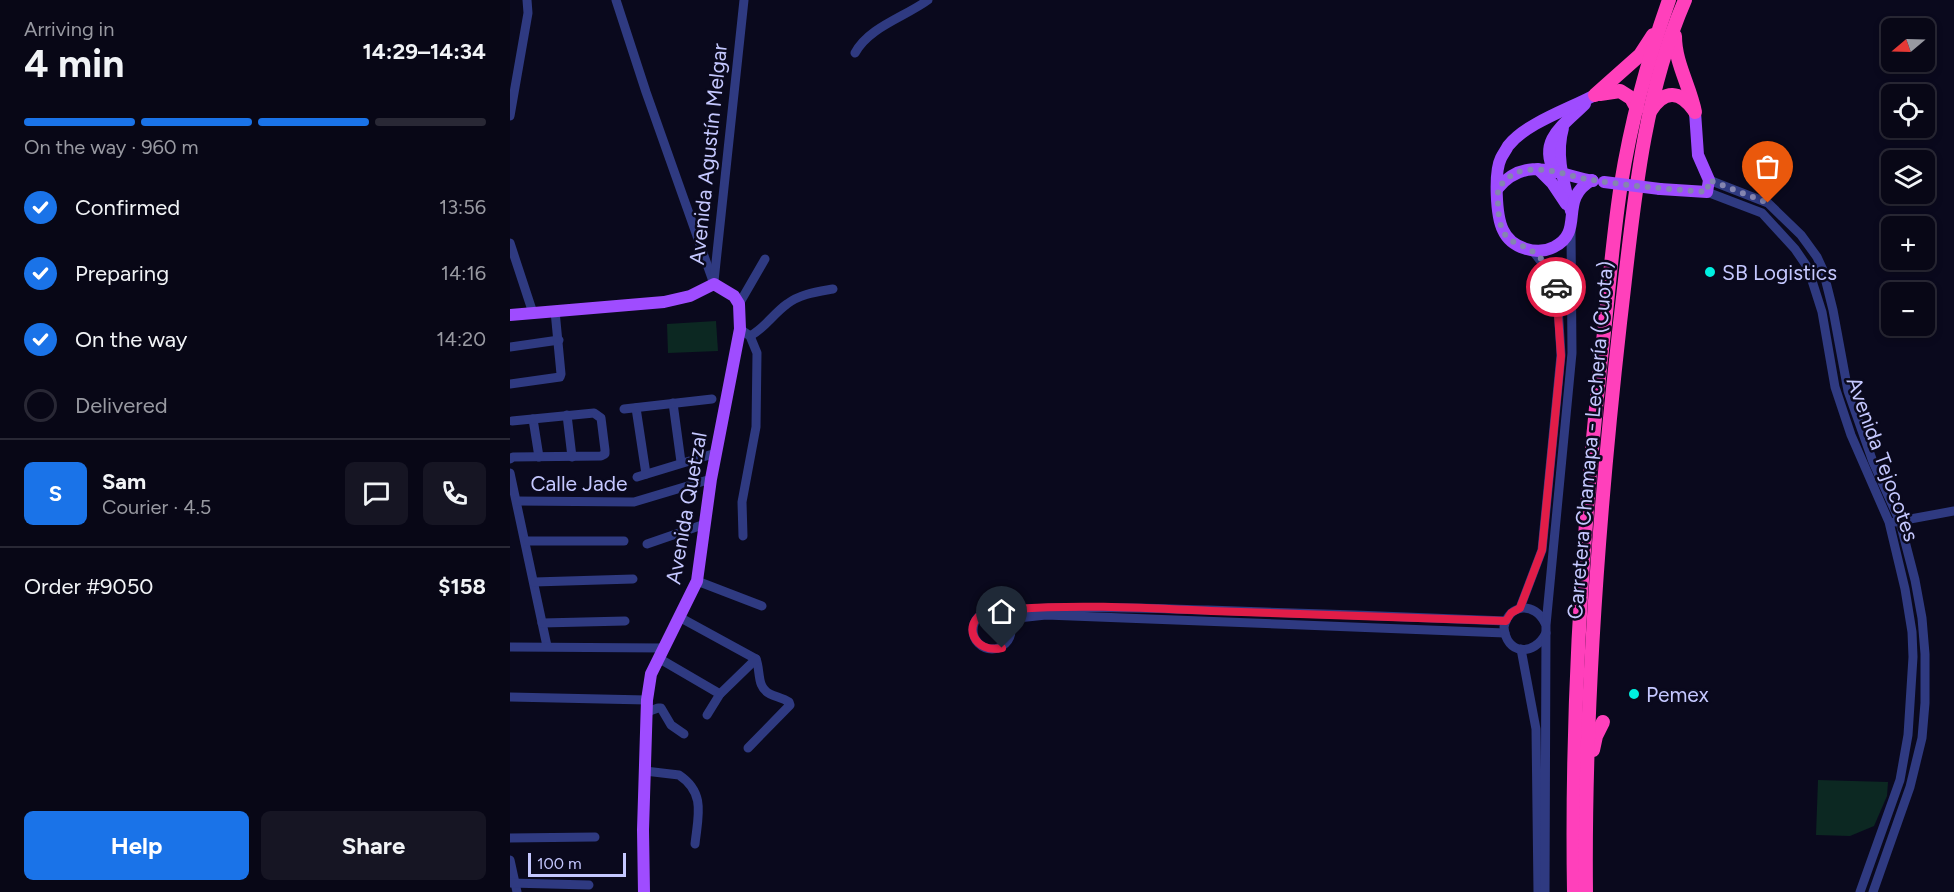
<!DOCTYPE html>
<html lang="en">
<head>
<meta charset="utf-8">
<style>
	:root { --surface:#080716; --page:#161523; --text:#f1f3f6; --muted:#9899a1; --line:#292835; --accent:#1a73e8 }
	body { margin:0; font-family:Figtree,sans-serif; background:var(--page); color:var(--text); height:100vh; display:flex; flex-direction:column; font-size:22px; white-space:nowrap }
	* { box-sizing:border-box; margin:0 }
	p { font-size:20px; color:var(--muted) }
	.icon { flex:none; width:33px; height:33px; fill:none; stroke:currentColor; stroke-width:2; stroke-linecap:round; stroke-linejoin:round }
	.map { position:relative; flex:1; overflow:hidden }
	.panel { display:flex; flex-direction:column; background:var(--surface); width:510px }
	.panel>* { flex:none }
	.needle { width:39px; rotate:251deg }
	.tools { position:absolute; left:1371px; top:18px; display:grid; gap:12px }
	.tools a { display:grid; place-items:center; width:54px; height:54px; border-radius:9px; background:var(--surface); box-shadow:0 3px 9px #0003,0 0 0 2px var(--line); font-size:30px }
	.scale { position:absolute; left:18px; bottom:15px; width:98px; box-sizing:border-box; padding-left:6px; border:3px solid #c5c8ff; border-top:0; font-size:16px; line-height:21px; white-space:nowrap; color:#c5c8ff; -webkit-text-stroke:4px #0a091d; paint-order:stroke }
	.pin { position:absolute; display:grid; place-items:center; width:51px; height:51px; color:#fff; margin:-62px -26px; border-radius:50% 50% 50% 0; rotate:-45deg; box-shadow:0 0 6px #0007 }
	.pin .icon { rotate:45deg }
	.courier { position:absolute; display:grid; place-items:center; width:60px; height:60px; margin:-30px; border:4px solid #e11d48; border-radius:50%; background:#fff; color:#222; box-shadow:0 2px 8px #0007 }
	.headline em { font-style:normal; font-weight:700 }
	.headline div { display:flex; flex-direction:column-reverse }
	.headline { display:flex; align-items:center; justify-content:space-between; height:102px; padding:0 24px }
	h1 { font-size:39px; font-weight:700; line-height:45px }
	.bar { display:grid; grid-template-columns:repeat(4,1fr); gap:9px 6px; align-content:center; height:72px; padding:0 24px }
	.bar i { height:8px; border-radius:4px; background:var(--line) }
	.bar .active { background:var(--accent) }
	.bar p { grid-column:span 4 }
	.line { display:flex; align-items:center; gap:15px; padding:0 24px; border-top:2px solid var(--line) }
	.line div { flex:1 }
	.round { display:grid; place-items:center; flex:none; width:63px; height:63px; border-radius:9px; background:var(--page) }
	ol { padding:0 24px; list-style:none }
	li { display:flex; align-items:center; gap:18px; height:66px }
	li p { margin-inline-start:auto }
	li .icon { padding:6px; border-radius:50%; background:var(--accent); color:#fff; stroke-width:4 }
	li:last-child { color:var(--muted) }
	li i { width:33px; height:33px; border:3px solid var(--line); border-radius:50% }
	.action { display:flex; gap:12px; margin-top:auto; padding:12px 24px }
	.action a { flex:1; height:69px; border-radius:9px; background:var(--accent); color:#fff; font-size:24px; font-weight:700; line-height:69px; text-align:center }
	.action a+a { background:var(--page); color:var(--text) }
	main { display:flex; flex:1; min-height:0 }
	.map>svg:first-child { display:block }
	.green { fill:#0c2822 }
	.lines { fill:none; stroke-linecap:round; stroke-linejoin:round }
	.minor { stroke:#2f3a81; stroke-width:9 }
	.major { stroke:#9f4cff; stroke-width:12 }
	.highway { stroke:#ff40bb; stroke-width:14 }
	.major-bridge { stroke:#9f4cff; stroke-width:12 }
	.done { stroke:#8485b0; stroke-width:6; stroke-dasharray:0 10.8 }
	.route { stroke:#e11d48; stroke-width:8 }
	.poi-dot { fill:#00f0e1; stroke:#0a091d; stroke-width:2 }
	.labels { text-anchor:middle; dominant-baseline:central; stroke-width:5; stroke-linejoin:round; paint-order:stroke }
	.street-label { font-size:21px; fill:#c5c8ff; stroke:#0a091d }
	.poi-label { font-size:21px; fill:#c5c8ff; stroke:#0a091d; text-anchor:start }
</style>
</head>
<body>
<main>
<section class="panel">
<div class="headline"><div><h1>4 min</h1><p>Arriving in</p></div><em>14:29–14:34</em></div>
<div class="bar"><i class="active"></i><i class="active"></i><i class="active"></i><i></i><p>On the way · 960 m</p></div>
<ol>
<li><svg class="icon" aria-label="check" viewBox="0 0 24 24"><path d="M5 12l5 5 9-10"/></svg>Confirmed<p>13:56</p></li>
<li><svg class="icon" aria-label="check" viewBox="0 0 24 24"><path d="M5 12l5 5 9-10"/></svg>Preparing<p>14:16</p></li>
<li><svg class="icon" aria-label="check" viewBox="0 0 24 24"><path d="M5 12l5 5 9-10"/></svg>On the way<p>14:20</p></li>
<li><i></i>Delivered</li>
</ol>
<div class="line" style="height:108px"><b class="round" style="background:var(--accent);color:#fff">S</b><div><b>Sam</b><p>Courier · 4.5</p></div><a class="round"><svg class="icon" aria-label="chat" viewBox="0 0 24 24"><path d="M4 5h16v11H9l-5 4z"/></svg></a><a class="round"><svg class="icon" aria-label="phone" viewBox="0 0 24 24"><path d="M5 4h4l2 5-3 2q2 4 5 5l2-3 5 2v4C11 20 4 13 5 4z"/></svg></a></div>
<div class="line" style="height:78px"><div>Order #9050</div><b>$158</b></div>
<div class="action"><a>Help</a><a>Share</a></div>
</section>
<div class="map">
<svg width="1444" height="892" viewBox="0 0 1444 892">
	<rect width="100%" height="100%" fill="#0a091d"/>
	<g class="green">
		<polygon points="206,321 208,351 158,353 157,324"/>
		<polygon points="1308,780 1378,782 1377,796 1364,826 1340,836 1306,835"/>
	</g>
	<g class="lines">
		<g class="minor">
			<polyline points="106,0 136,92 204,284"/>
			<path d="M345,53C359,27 395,17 418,0"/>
			<polyline points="0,116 18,13 17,0"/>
			<polyline points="1199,180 1258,203 1291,235 1307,257 1313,270 1323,310 1338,391 1363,462 1390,522 1405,580 1412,618 1415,654 1415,703 1412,738 1400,787 1363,892"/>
			<polyline points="1197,192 1252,213 1285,249 1298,268 1312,312 1325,387 1341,435 1379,522 1395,589 1402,632 1403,657 1398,735 1390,780 1350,892"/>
			<polyline points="0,243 23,313"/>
			<polyline points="204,281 234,0"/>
			<polyline points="229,304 255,259"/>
			<polyline points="230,329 240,336 247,353 246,427 232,502 233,536"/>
			<path d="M240,336C255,328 263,314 277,304C290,294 306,292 323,289"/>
			<polyline points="0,347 49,340"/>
			<polyline points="0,384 50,377 51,374 45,311"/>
			<polyline points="163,403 171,462"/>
			<polyline points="126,408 136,474"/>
			<polyline points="114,409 202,399"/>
			<polyline points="57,415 62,457"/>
			<polyline points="23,419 29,457"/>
			<polyline points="0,459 3,457 91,456 95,454 95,450 91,418 84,413 2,421"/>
			<polyline points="0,473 37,646"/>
			<polyline points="127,477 206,453"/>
			<polyline points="7,501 124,502 201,479"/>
			<polyline points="1384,522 1444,511"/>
			<polyline points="16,541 114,541"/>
			<polyline points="137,544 195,524"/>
			<polyline points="187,581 252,606"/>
			<polyline points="24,582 123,579"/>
			<polyline points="1010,608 1032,550 1051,355 1047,291 1041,275 1023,251"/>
			<circle cx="482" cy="630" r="19"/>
			<path d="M488,611C558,605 628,608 698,610C798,613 896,617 996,621"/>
			<path d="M171,618L246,659C251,671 246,687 260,694C266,697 273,698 279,702L280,705L238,748"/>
			<polyline points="499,619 536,615 995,633"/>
			<polyline points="32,623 115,621"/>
			<path d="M1035,623C1025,602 999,603 994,627C996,655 1024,657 1036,633"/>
			<polyline points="0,647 155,648"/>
			<polyline points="1011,649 1026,729 1028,892"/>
			<polyline points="150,659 210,694"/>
			<polyline points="0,697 137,700"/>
			<polyline points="137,712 148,708 151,708 161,725 174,734"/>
			<polyline points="197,715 210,694 246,659"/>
			<path d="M135,771L169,775C196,793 188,816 185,844"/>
			<polyline points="0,838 85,837"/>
			<polyline points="0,860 7,892"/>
			<polyline points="0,883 79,885"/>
			<polyline points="1035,892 1036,625 1062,353 1061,230"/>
		</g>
		<g class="major">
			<path d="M1053,128C1045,155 1054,183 1061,211"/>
			<polyline points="1028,169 1042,183 1056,204"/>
			<path d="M1044,171C1028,139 1054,125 1075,104"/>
			<path d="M1082,180C1047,200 1076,231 1044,247C1027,256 1001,248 993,230C986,216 984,172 991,158C993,154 996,150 998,146C1016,123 1059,109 1085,95"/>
			<path d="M988,188C1016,155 1047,174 1083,181"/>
			<polyline points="1150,189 1197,192 1199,180 1188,155 1185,112"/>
			<polyline points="0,315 154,302 180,296 204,284 224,296 229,304 230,329 201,479 187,581 141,674 137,700 133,830 134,892"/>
		</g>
		<g class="highway">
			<path d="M1165,36C1165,63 1180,86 1185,112"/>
			<polyline points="1090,94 1110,91 1121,98 1127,109"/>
			<polyline points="1085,95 1130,55 1143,35"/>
			<path d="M1141,110C1155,89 1170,91 1184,110"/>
			<polyline points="1083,750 1086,736 1093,722"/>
			<path d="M1064,892C1061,714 1072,536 1091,359C1098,301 1102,242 1111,184C1121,122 1138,59 1159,0"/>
			<path d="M1076,892C1074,702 1089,511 1110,323C1123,214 1131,101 1175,0"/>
		</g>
		<polyline class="major-bridge" points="1094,182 1150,189"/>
	</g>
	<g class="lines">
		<path class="done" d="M1046,287C1041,275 1035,259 1023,252C1013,244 999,244 993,231C987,218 988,202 988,188C997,178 1004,171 1018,170C1039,167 1061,177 1082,180C1120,186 1158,189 1197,192L1199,180L1258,203"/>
		<path class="route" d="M492,648C464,654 451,624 475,612C482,608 497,610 506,609C570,604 636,608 701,611C799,614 897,617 996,621L1001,613L1010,608L1032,550L1051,356L1046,287"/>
	</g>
	<g class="poi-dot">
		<circle cx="1200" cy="272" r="6"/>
		<circle cx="1124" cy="694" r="6"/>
	</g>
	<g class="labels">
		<g class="street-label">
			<text transform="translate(198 154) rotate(-84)">Avenida Agustín Melgar</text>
			<text transform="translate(1080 440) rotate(-85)">Carretera Chamapa - Lechería (Cuota)</text>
			<text transform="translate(1373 459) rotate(70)">Avenida Tejocotes</text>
			<text x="69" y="483">Calle Jade</text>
			<text transform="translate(176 508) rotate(-80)">Avenida Quetzal</text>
		</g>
		<g class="poi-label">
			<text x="1212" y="272">SB Logistics</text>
			<text x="1136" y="694">Pemex</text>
		</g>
	</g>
</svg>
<div class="tools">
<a><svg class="needle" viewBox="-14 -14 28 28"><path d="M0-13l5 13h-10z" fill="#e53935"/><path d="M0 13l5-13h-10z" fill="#9899a1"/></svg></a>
<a><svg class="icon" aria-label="locate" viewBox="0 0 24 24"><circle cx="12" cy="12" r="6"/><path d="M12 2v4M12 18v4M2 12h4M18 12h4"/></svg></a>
<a><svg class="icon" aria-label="layers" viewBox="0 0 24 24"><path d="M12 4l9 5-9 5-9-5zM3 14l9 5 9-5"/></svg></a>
<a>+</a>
<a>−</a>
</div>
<div class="scale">100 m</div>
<div class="pin" style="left:1258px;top:203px;background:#ea580c"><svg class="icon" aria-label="bag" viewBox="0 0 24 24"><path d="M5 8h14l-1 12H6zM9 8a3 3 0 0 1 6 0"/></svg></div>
<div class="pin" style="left:492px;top:648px;background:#1f2937"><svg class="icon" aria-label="home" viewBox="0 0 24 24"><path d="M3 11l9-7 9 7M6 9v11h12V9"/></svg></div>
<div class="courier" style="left:1046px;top:287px"><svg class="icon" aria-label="car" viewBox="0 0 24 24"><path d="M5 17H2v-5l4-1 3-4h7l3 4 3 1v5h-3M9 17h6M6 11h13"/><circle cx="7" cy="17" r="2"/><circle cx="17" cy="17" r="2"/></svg></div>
</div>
</main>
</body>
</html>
